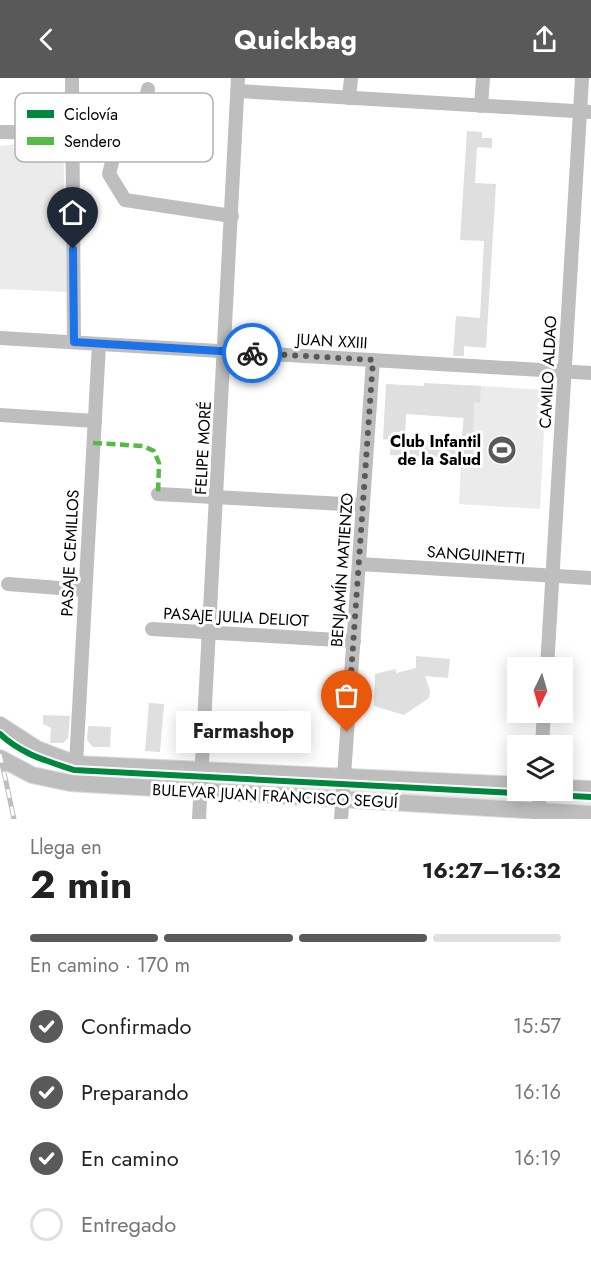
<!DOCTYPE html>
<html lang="es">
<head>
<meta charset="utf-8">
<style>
	:root { --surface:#fff; --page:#f6f6f6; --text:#222; --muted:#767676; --line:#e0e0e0; --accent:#595959 }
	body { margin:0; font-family:Jost,sans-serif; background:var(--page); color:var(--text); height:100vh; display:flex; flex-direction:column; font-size:22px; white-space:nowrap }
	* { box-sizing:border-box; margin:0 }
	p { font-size:20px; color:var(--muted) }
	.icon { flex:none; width:33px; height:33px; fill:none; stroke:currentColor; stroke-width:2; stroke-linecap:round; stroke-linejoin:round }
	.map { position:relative; height:741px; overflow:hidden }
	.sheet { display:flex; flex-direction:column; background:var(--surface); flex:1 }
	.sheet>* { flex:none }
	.needle { width:39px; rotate:185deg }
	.tools { position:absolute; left:507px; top:579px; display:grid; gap:12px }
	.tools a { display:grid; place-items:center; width:66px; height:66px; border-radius:0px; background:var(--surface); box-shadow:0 3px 15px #0003; font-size:30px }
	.pin { position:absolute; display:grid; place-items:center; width:51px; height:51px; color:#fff; margin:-62px -26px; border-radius:50% 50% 50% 0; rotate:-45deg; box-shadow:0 0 6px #0007 }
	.pin .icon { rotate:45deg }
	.courier { position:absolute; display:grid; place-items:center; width:60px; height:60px; margin:-30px; border:4px solid #1a73e8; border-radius:50%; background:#fff; color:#222; box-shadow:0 2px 8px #0007 }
	.bubble { position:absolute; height:42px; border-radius:0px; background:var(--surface); box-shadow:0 3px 15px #0003; font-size:20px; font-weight:700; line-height:42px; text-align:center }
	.summary em { font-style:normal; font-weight:700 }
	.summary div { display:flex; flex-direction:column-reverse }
	.summary { display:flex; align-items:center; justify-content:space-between; height:102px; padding:0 30px }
	h1 { font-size:39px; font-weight:700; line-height:45px }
	.bar { display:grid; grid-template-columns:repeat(4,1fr); gap:9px 6px; align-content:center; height:72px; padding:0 30px }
	.bar i { height:8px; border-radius:4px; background:var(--line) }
	.bar .current { background:var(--accent) }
	.bar p { grid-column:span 4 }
	ol { padding:0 30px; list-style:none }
	li { display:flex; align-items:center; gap:18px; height:66px }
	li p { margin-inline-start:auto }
	li .icon { padding:6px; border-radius:50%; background:var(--accent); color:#fff; stroke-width:4 }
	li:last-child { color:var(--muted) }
	li i { width:33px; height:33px; border:3px solid var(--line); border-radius:50% }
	header { display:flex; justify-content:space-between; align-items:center; height:78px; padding:0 30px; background:var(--accent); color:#fff; font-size:27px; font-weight:700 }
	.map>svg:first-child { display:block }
	.green { fill:#ebebeb }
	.building { fill:#dfdfdf; fill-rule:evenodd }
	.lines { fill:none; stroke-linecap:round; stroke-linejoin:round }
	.major-casing { stroke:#dbdbdb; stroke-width:18 }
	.minor { stroke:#bebebe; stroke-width:14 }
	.major { stroke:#bebebe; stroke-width:16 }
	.rail-casing { stroke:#bebebe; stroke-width:5 }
	.rail { stroke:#fff; stroke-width:3; stroke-dasharray:9; stroke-linecap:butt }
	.quiet { stroke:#58b947; stroke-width:4.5; stroke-dasharray:9 4.5; stroke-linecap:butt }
	.cycleway-casing { stroke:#fff; stroke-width:10 }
	.cycleway { stroke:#00873e; stroke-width:6 }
	.done { stroke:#595959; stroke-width:6; stroke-dasharray:0 10.8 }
	.route { stroke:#1a73e8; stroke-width:8 }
	.labels { text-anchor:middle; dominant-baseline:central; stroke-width:6; stroke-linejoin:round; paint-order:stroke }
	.street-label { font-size:16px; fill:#000; stroke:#fff }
	.poi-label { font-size:16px; font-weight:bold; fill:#000; stroke:#fff; text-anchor:end }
	.key { fill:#fff; stroke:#b2b2b2; stroke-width:1.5 }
	.key-label { font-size:16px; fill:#000 }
</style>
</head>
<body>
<header><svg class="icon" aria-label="back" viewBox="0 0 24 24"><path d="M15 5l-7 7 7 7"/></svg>Quickbag<svg class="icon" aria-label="share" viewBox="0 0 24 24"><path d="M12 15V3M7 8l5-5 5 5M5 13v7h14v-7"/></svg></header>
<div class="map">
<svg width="591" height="741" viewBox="0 0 591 741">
	<rect width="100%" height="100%" fill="#fff"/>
	<g class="green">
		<polygon points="63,61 67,214 0,211 0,68"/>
		<polygon points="465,307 546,312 540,431 459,426"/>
		<polygon points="202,693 518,712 591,711 591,736 201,714"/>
	</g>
	<g class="building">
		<polygon points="467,53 482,54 482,60 492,60 492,70 477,69 475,105 496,106 486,270 464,268 464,278 453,278 456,238 480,240 484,163 460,162"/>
		<path d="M424,305L481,308L480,325L474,324L473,390L461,389V381L390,377L391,362L383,361L386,306L424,308ZM406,336L464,340L462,358L443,357V363L405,361Z"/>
		<polygon points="416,578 450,581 448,600 425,598 430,613 429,620 404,637 374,628 375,596 396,591 396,595 416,590"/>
		<polygon points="149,625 164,626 160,674 145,673"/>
		<polygon points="43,637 70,638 68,660 63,665 50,665 51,650 43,646"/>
		<polygon points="88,648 111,649 110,669 93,669 87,662"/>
	</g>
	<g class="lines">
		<g class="major-casing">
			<g id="major">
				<polyline points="0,647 37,671 76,686 518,707"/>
				<polyline points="0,680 32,697 70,705 591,736"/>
				<polyline points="562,710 591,711"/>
			</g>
		</g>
		<g class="minor">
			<polyline points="72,0 74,264"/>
			<polyline points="148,11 144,29 119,57 109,96 125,122 232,138"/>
			<polyline points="238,13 591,34"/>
			<polyline points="349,20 351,0"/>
			<polyline points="481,28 483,0"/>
			<polyline points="0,54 72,55"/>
			<polyline points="0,260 591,295"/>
			<polyline points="0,337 95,343"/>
			<polyline points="158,416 363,427"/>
			<polyline points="359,486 591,500"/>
			<polyline points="8,506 84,512"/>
			<polyline points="152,551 354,563"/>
			<polyline points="547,590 582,0"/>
			<polyline points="542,668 544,634"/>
			<polyline points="76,686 99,266"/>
			<polyline points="199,741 238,0"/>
			<polyline points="341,741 373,282"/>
			<polyline points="538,741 540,712"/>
		</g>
		<use href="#major" class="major"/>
		<g class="rail-casing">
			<polyline id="rail" points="0,676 14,741"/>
		</g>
		<use href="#rail" class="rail"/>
		<polyline class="quiet" points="93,365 143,368 154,373 159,385 158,416"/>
		<g class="cycleway-casing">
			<path id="cycleway" d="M0,656C21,676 47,683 74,692L591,719"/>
		</g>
		<use href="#cycleway" class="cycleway"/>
	</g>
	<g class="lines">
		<polyline class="done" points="252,275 373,282 347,654"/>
		<polyline class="route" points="73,171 74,264 252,275"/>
	</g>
	<defs>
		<g id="stadium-disc" transform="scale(1.5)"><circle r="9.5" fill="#595959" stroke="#fff"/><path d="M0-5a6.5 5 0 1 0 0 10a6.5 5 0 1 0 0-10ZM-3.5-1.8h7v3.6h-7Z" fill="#fff"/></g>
	</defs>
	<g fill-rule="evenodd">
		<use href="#stadium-disc" x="502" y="372"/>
	</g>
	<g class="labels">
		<g class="street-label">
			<text transform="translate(332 263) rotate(3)">JUAN XXIII</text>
			<text transform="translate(548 294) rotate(-87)">CAMILO ALDAO</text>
			<text transform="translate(203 370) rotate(-87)">FELIPE MORÉ</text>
			<text transform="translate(70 475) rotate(-87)">PASAJE CEMILLOS</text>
			<text transform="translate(476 477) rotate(4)">SANGUINETTI</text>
			<text transform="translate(342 492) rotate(-86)">BENJAMÍN MATIENZO</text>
			<text transform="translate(236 539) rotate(3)">PASAJE JULIA DELIOT</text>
			<text transform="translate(275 718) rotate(3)">BULEVAR JUAN FRANCISCO SEGUÍ</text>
		</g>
		<g class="poi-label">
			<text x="481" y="363">Club Infantil<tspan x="481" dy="18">de la Salud</tspan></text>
		</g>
	</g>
	<rect x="15" y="15" width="198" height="69" rx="9" class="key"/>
	<rect x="27" y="32" width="27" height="8" fill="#00873e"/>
	<rect x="27" y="59" width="27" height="8" fill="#58b947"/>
	<g class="key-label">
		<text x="64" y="42">Ciclovía</text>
		<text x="64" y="69">Sendero</text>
	</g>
</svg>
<div class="tools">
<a><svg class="needle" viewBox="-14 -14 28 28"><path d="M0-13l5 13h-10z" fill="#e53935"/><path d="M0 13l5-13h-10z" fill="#767676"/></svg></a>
<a><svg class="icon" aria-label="layers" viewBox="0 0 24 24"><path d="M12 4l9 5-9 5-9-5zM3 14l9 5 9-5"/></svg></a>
</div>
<div class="pin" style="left:347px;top:654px;background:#ea580c"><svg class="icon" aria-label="bag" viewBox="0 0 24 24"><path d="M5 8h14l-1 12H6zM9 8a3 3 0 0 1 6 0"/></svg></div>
<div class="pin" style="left:73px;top:171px;background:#1f2937"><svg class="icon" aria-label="home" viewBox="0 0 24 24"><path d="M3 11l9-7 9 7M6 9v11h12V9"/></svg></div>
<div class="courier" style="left:252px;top:275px"><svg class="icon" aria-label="bike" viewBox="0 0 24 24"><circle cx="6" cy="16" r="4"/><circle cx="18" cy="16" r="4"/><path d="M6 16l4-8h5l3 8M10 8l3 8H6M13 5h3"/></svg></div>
<div class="bubble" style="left:176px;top:633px;width:135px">Farmashop</div>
</div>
<section class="sheet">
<div class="summary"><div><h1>2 min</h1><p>Llega en</p></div><em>16:27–16:32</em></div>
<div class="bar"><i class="current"></i><i class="current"></i><i class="current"></i><i></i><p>En camino · 170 m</p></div>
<ol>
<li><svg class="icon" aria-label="check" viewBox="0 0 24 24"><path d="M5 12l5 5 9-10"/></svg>Confirmado<p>15:57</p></li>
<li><svg class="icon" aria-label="check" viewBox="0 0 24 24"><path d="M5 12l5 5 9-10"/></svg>Preparando<p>16:16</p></li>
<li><svg class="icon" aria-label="check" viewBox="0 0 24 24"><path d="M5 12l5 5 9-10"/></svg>En camino<p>16:19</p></li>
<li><i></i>Entregado</li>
</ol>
</section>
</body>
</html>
